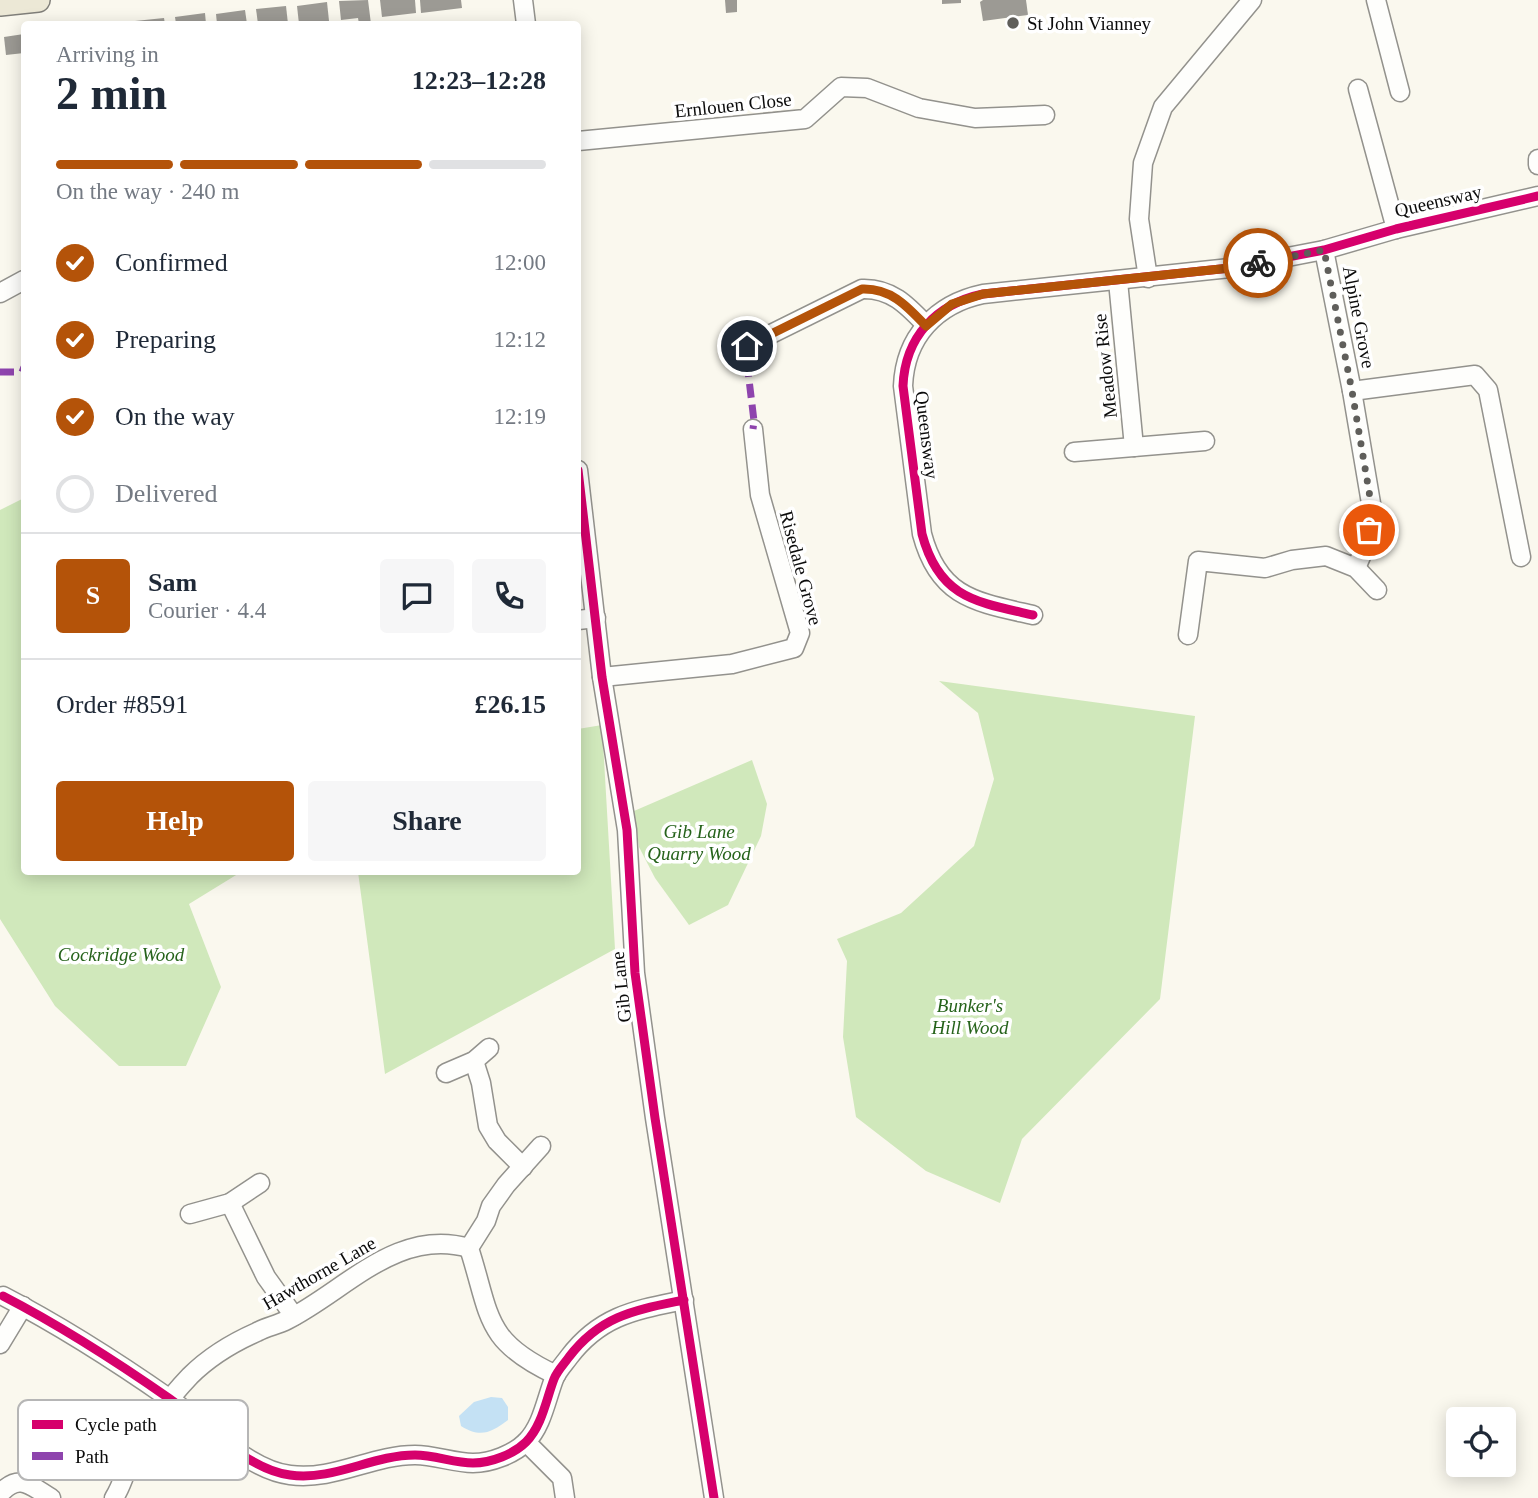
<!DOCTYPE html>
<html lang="en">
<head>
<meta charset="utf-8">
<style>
	:root { --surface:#fff; --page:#f6f6f7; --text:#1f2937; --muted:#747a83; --line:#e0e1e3; --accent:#b45309 }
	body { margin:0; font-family:Georgia,serif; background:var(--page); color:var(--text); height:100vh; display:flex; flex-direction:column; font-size:26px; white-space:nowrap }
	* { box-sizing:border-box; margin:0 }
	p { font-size:23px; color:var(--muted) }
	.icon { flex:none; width:38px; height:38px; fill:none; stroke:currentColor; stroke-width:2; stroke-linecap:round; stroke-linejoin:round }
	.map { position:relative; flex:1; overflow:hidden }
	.sheet { position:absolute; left:21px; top:21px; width:560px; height:854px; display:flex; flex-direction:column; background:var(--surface); border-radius:7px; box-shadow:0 4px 18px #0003 }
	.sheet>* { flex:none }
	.controls { position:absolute; left:1446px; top:1407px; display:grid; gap:14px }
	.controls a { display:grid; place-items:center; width:70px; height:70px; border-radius:7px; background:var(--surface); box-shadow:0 4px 18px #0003; font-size:35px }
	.pin { position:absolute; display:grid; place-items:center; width:60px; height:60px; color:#fff; margin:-30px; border:4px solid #fff; border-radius:50%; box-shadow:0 2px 7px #0007 }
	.courier { position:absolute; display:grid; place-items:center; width:70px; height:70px; margin:-35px; border:5px solid #b45309; border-radius:50%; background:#fff; color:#222; box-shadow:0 2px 9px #0007 }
	.head em { font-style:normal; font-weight:800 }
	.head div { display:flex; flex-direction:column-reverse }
	.head { display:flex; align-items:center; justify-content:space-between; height:119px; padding:0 35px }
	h1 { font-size:46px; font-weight:800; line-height:52px }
	.bar { display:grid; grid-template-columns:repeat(4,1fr); gap:10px 7px; align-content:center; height:84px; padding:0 35px }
	.bar i { height:9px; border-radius:5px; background:var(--line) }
	.bar .current { background:var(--accent) }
	.bar p { grid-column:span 4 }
	.line { display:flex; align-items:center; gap:18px; padding:0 35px; border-top:2px solid var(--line) }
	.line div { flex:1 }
	.round { display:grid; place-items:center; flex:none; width:74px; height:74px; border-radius:7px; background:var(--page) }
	ol { padding:0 35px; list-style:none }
	li { display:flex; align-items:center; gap:21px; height:77px }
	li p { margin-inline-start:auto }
	li .icon { padding:7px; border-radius:50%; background:var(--accent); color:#fff; stroke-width:4 }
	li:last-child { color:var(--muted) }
	li i { width:38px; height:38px; border:4px solid var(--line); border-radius:50% }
	.cta { display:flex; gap:14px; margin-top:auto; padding:14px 35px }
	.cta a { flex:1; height:80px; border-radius:7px; background:var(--accent); color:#fff; font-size:28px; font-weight:800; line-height:80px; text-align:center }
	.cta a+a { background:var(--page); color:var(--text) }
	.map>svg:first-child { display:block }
	.forest { fill:#d0e8bb }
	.water { fill:#c4e1f4 }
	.building { fill:#9c9a94 }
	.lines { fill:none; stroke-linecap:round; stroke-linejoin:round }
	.minor-casing { stroke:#93928d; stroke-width:21 }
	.major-casing { stroke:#807f7a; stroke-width:26 }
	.minor { stroke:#fefefc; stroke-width:18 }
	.major { stroke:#ece8d6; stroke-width:23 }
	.quiet { stroke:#8e44ad; stroke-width:7; stroke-dasharray:14 7; stroke-linecap:butt }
	.cycleway-casing { stroke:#fff; stroke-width:13 }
	.cycleway { stroke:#d6006c; stroke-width:9 }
	.done { stroke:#5f5e5a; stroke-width:7; stroke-dasharray:0 12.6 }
	.route { stroke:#b45309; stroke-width:9 }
	.poi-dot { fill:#5f5e5a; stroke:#fff; stroke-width:2.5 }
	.labels { text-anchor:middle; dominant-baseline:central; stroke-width:7; stroke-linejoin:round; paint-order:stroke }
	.poi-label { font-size:19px; fill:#0b0b0b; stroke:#fff; text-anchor:start }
	.street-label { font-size:19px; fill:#0b0b0b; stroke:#fff }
	.park-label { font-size:19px; font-style:italic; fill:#26631b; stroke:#fff }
	.key { fill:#fff; stroke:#b6b6b6; stroke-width:2 }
	.key-label { font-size:19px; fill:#0b0b0b }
</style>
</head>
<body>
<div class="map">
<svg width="1538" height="1498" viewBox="0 0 1538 1498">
	<rect width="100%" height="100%" fill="#faf8ee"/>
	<g class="forest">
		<polygon points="24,498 24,872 241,872 189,904 221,987 186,1066 119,1066 55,1006 0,919 0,510"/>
		<polygon points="939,681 1195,716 1160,999 1022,1139 1000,1203 926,1171 856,1117 843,1037 847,961 837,939 901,913 974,846 994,779 978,713"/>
		<polygon points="602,725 615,949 385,1074 358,872 578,872 578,729"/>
		<polygon points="752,760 767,804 761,836 728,905 689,925 655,878 639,847 634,811"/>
	</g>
	<path class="water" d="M491,1397L502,1398L508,1407V1420C491,1433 480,1438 461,1426L459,1416L474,1402Z"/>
	<g class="building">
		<polygon points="368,0 371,24 359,24 358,18 341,20 339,1"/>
		<polygon points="380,0 415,0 416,13 382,17"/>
		<polygon points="420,0 461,0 462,8 421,13"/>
		<polygon points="725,0 737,0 737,12 726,13"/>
		<polygon points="942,0 961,0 961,3 942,4"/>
		<polygon points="983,0 1026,0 1028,15 983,21 980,2"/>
		<polygon points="327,2 329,21 299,24 297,6"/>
		<polygon points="286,6 288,24 258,24 256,9"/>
		<polygon points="245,10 247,24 217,24 216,14"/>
		<polygon points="205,13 206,24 176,24 175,17"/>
		<polygon points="164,18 165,24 135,24 135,21"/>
		<polygon points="24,34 24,53 6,55 4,37"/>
	</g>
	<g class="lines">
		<g class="minor-casing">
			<g id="minor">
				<polyline points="523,0 526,24"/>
				<polyline points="1376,0 1400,92"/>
				<polyline points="1358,89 1396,229"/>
				<polyline points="578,141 805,119 841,87 867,88 919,108 975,118 1045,115"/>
				<polyline points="1538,159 1538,165"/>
				<polyline points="1324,250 1352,391 1373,515 1366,545 1356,568"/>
				<polyline points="1148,278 1139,219 1143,163 1163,107 1252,0"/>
				<polyline points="1118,281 1134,447"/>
				<polyline points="0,293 24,280"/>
				<polyline points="746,330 747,363"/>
				<path d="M747,346L862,289C891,288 907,305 926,325"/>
				<polyline points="1352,391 1475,375 1488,390 1521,557"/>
				<polyline points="1074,452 1205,441"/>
				<polyline points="578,470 602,677 627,830 635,973 655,1118 714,1498"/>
				<path d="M1033,615C976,602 939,598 922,534L903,386C905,337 936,304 983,294L1230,268L1324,250L1396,229L1538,196"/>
				<polyline points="578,620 596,618"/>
				<polyline points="1188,635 1198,561 1265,568 1292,560 1326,556 1356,568 1377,590"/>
				<polyline points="602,677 732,664 794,648 800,633 760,495 753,429"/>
				<polyline points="474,1061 481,1083 488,1126 497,1141 523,1167"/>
				<polyline points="446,1073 474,1061 489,1048"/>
				<path d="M541,1146L506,1185L491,1206L486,1221L469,1248C491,1316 483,1341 556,1375"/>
				<polyline points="230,1203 266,1277 294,1316"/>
				<polyline points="190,1214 230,1203 260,1183"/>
				<path d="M3,1296C61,1326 117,1362 170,1399C205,1424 248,1470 290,1475C334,1481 372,1455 415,1455C435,1455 454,1463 473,1463C491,1463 514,1454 526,1442C542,1426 546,1400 554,1379C557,1371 564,1364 569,1357C601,1315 636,1310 684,1300"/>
				<polyline points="0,1344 23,1306"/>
				<polyline points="526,1442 562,1478 565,1498"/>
				<path d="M0,1494C19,1472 31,1486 51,1498"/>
				<path d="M114,1498C123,1484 126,1468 133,1454C146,1428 170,1397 190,1376C209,1357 232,1343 257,1332C266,1327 277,1325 287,1320C345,1291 397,1227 469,1248"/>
			</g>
		</g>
		<g class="major-casing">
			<polyline id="major" points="0,4 38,0"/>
		</g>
		<use href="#minor" class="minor"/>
		<use href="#major" class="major"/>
		<g class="quiet">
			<polyline points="747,363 754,421 753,429"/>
			<polyline points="0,372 22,372 24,367"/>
		</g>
		<g class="cycleway-casing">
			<g id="cycleway">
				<polyline points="578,470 602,677 627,830 635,973 655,1118 714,1498"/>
				<path d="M1033,615C976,602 939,598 922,534L903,386C905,337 936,304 983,294L1230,268L1324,250L1396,229L1538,196"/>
				<path d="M3,1296C61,1326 117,1362 170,1399C205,1424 248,1470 290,1475C334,1481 372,1455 415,1455C435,1455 454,1463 473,1463C491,1463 514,1454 526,1442C542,1426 546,1400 554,1379C557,1371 564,1364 569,1357C601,1315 636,1310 684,1300"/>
			</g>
		</g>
		<use href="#cycleway" class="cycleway"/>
	</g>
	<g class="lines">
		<polyline class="done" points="1258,263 1324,250 1352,391 1373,515 1369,530"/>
		<path class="route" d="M747,346L862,289C891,288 907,306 926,326L952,304L983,294L1230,268L1258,263"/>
	</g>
	<circle class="poi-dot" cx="1013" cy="23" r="7"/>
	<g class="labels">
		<g class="poi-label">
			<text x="1027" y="23">St John Vianney</text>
		</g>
		<g class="street-label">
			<text transform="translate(733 105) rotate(-6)">Ernlouen Close</text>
			<text transform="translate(1438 201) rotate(-13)">Queensway</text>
			<text transform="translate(1359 317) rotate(79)">Alpine Grove</text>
			<text transform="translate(1105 366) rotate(-96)">Meadow Rise</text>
			<text transform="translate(927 435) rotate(83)">Queensway</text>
			<text transform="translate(801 568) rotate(75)">Risedale Grove</text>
			<text transform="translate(621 987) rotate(-96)">Gib Lane</text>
			<text transform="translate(319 1273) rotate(-30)">Hawthorne Lane</text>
		</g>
		<g class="park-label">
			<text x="699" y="831">Gib Lane<tspan x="699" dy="22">Quarry Wood</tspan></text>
			<text x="121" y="954">Cockridge Wood</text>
			<text x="970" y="1005">Bunker's<tspan x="970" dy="22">Hill Wood</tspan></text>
		</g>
	</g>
	<rect x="18" y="1400" width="230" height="80" rx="10" class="key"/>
	<rect x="32" y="1420" width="31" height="9" fill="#d6006c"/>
	<rect x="32" y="1452" width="31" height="8" fill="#8e44ad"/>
	<g class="key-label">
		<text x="75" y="1431">Cycle path</text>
		<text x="75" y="1463">Path</text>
	</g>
</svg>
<div class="controls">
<a><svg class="icon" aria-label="locate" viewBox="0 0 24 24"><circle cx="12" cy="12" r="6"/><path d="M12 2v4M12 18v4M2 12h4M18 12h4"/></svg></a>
</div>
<div class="pin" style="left:1369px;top:530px;background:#ea580c"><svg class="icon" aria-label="bag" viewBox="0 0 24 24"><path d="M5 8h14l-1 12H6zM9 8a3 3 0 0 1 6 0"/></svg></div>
<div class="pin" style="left:747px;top:346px;background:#1f2937"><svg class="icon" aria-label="home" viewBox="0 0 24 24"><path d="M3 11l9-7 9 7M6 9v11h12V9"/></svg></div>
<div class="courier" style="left:1258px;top:263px"><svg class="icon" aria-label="bike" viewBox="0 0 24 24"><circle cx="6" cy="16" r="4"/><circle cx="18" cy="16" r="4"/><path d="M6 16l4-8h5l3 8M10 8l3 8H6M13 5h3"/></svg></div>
<section class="sheet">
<div class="head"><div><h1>2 min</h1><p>Arriving in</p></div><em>12:23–12:28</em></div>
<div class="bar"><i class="current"></i><i class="current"></i><i class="current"></i><i></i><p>On the way · 240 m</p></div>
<ol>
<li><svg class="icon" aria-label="check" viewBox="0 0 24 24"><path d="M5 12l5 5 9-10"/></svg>Confirmed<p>12:00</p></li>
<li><svg class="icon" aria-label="check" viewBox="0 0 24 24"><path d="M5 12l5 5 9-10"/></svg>Preparing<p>12:12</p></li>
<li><svg class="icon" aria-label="check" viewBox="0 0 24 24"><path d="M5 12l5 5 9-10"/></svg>On the way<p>12:19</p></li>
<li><i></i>Delivered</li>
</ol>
<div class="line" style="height:126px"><b class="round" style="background:var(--accent);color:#fff">S</b><div><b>Sam</b><p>Courier · 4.4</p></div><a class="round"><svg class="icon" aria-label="chat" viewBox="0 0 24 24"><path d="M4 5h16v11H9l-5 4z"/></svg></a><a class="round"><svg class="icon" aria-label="phone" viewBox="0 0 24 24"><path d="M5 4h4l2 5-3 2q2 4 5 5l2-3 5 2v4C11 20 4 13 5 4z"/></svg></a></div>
<div class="line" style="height:91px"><div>Order #8591</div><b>£26.15</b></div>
<div class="cta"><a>Help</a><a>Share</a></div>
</section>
</div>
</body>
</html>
